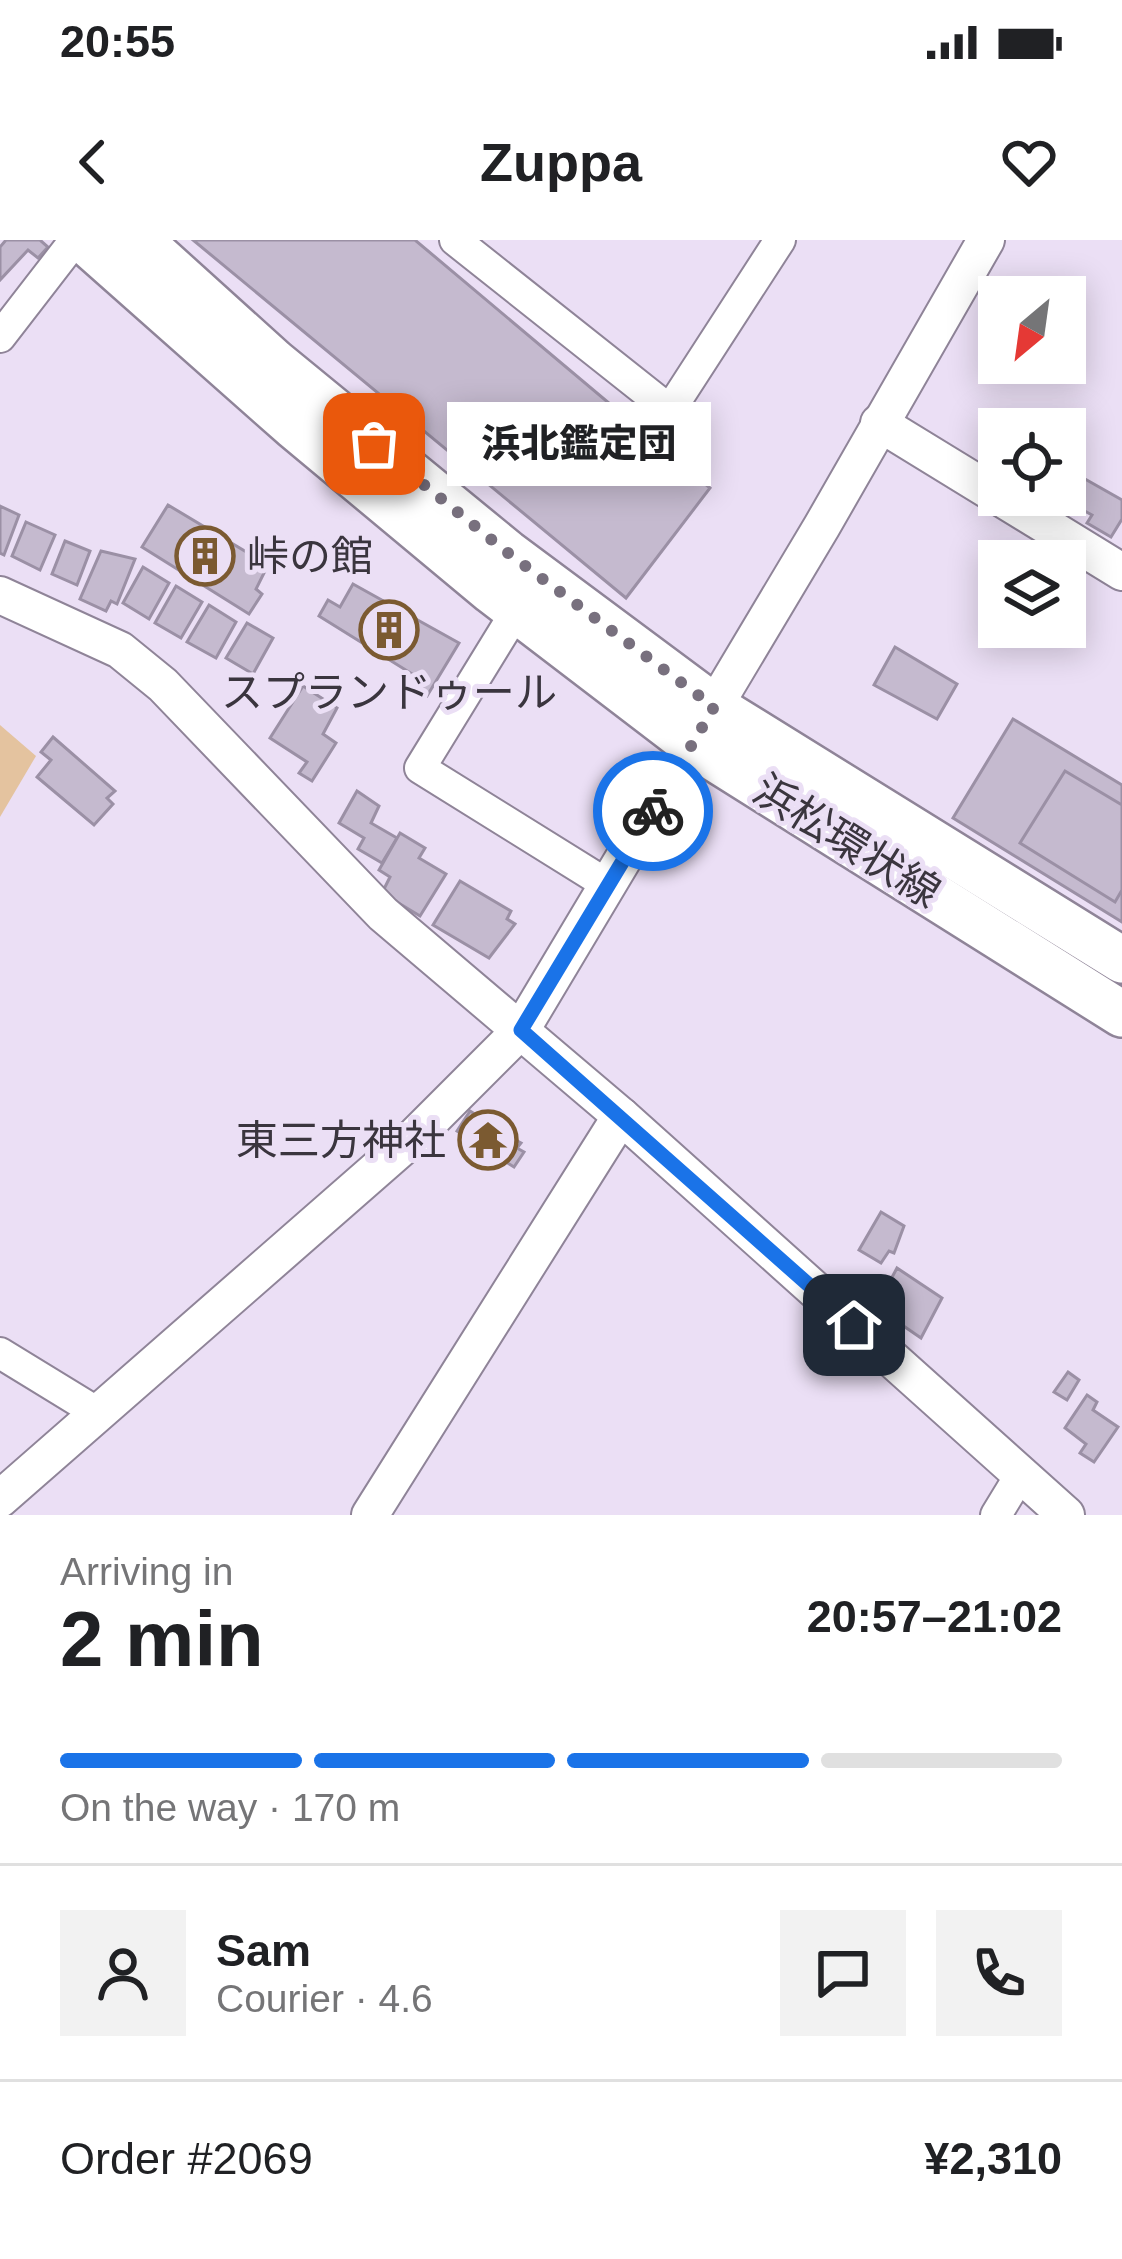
<!DOCTYPE html>
<html lang="en">
<head>
<meta charset="utf-8">
<style>
	:root { --surface:#fff; --page:#f2f2f2; --text:#202124; --muted:#757577; --line:#e0e0e0; --accent:#1a73e8 }
	body { margin:0; font-family:Helvetica,"Noto Sans JP",sans-serif; background:var(--page); color:var(--text); height:100vh; display:flex; flex-direction:column; font-size:45px; white-space:nowrap }
	* { box-sizing:border-box; margin:0 }
	p { font-size:39px; color:var(--muted) }
	.icon { flex:none; width:66px; height:66px; fill:none; stroke:currentColor; stroke-width:2; stroke-linecap:round; stroke-linejoin:round }
	.map { position:relative; height:1275px; overflow:hidden }
	.panel { display:flex; flex-direction:column; background:var(--surface); flex:1 }
	.panel>* { flex:none }
	.needle { width:78px; rotate:209deg }
	.buttons { position:absolute; left:978px; top:36px; display:grid; gap:24px }
	.buttons a { display:grid; place-items:center; width:108px; height:108px; border-radius:0px; background:var(--surface); box-shadow:0 6px 30px #0003; font-size:60px }
	.pin { position:absolute; display:grid; place-items:center; width:102px; height:102px; color:#fff; margin:-51px; border-radius:24px; box-shadow:0 6px 18px #0006 }
	.courier { position:absolute; display:grid; place-items:center; width:120px; height:120px; margin:-60px; border:9px solid #1a73e8; border-radius:50%; background:#fff; color:#222; box-shadow:0 3px 15px #0007 }
	.bubble { position:absolute; height:84px; border-radius:0px; background:var(--surface); box-shadow:0 6px 30px #0003; font-size:39px; font-weight:800; line-height:84px; text-align:center }
	.summary em { font-style:normal; font-weight:800 }
	.summary div { display:flex; flex-direction:column-reverse }
	.summary { display:flex; align-items:center; justify-content:space-between; height:204px; padding:0 60px }
	h1 { font-size:78px; font-weight:800; line-height:90px }
	.bar { display:grid; grid-template-columns:repeat(4,1fr); gap:18px 12px; align-content:center; height:144px; padding:0 60px }
	.bar i { height:15px; border-radius:9px; background:var(--line) }
	.bar .selected { background:var(--accent) }
	.bar p { grid-column:span 4 }
	.line { display:flex; align-items:center; gap:30px; padding:0 60px; border-top:3px solid var(--line) }
	.line div { flex:1 }
	.round { display:grid; place-items:center; flex:none; width:126px; height:126px; border-radius:0px; background:var(--page) }
	.status { display:flex; justify-content:space-between; align-items:center; height:84px; padding:0 60px; background:var(--surface); direction:ltr }
	.status svg { height:33px; fill:currentColor }
	header { display:flex; justify-content:space-between; align-items:center; height:156px; padding:0 60px; background:var(--surface); font-size:54px; font-weight:800 }
	.map>svg:first-child { display:block }
	.green { fill:#e4c39f }
	.building { fill:#c5bacf; stroke:#9b90a5; stroke-width:3 }
	.lines { fill:none; stroke-linecap:round; stroke-linejoin:round }
	.minor-casing { stroke:#8f8498; stroke-width:34 }
	.tertiary-casing { stroke:#8f8498; stroke-width:40 }
	.primary-casing { stroke:#8f8498; stroke-width:50 }
	.minor { stroke:#fff; stroke-width:30 }
	.tertiary { stroke:#fff; stroke-width:36 }
	.primary { stroke:#fff; stroke-width:45 }
	.done { stroke:#78707e; stroke-width:12; stroke-dasharray:0 21.6 }
	.route { stroke:#1a73e8; stroke-width:15 }
	.labels { text-anchor:middle; dominant-baseline:central; stroke-width:10; stroke-linejoin:round; paint-order:stroke }
	.poi-label { font-size:42px; fill:#3a353e; stroke:#ebdff5; text-anchor:start }
	.street-label { font-size:42px; fill:#3a353e; stroke:#ebdff5 }
</style>
</head>
<body>
<div class="status"><b>20:55</b><svg viewBox="0 0 49 12"><path d="M0 12V9h3v3zM5 12V6h3v6zM10 12V3h3v9zM15 12V0h3v12zM26 1h20v11H26zM47 4h2v5h-2z"/></svg></div>
<header><svg class="icon" aria-label="back" viewBox="0 0 24 24"><path d="M15 5l-7 7 7 7"/></svg>Zuppa<svg class="icon" aria-label="heart" viewBox="0 0 24 24"><path d="M12 20l-8-8c-3-5 5-10 8-4 3-6 11-1 8 4z"/></svg></header>
<div class="map">
<svg width="1122" height="1275" viewBox="0 0 1122 1275">
	<rect width="100%" height="100%" fill="#ebdff5"/>
	<polygon class="green" points="0,485 36,516 0,577"/>
	<g class="building">
		<polygon points="6,0 40,0 48,7 38,18 28,10 0,40 0,7"/>
		<polygon points="193,0 415,0 710,248 626,358"/>
		<polygon points="1085,239 1122,260 1122,279 1111,297 1087,283 1092,275 1070,263"/>
		<polygon points="168,265 268,325 256,349 262,354 249,374 142,307"/>
		<polygon points="0,266 19,275 4,315 0,313"/>
		<polygon points="26,282 55,295 40,330 12,316"/>
		<polygon points="65,301 90,311 77,345 52,334"/>
		<polygon points="101,311 135,319 117,364 111,361 106,371 80,359"/>
		<polygon points="143,327 169,343 149,379 123,363"/>
		<polygon points="353,344 459,403 427,456 412,448 417,437 319,376 328,360 340,367"/>
		<polygon points="176,346 202,362 181,398 155,383"/>
		<polygon points="209,365 236,382 216,418 187,402"/>
		<polygon points="247,383 273,398 253,434 226,418"/>
		<polygon points="895,407 957,444 937,479 874,445"/>
		<polygon points="303,446 337,468 323,494 336,503 312,541 299,533 307,522 270,498"/>
		<polygon points="1013,479 1122,545 1122,682 953,578"/>
		<polygon points="53,497 115,551 107,558 113,564 94,585 37,537 51,520 41,512"/>
		<polygon points="1065,531 1122,565 1122,650 1115,662 1020,603"/>
		<polygon points="357,551 379,566 371,583 397,598 382,623 358,609 364,598 339,583"/>
		<polygon points="400,593 425,608 419,618 446,634 420,676 382,653 390,637 379,630"/>
		<polygon points="460,641 511,671 507,679 515,684 489,718 433,685"/>
		<polygon points="470,871 503,892 500,898 507,903 510,897 521,903 517,908 524,912 514,927 457,891"/>
		<polygon points="881,972 904,986 894,1013 889,1011 881,1023 859,1010"/>
		<polygon points="897,1028 942,1058 921,1098 876,1067"/>
		<polygon points="1068,1132 1079,1140 1067,1160 1054,1152"/>
		<polygon points="1087,1155 1097,1162 1093,1170 1118,1187 1094,1222 1080,1213 1086,1204 1065,1188"/>
	</g>
	<g class="lines">
		<g class="minor-casing">
			<g id="minor">
				<polyline points="455,0 682,180"/>
				<polyline points="0,97 75,0"/>
				<polyline points="670,170 780,0"/>
				<polyline points="517,370 420,528 608,645"/>
				<polyline points="0,1113 98,1173"/>
				<polyline points="996,1275 1021,1234"/>
			</g>
		</g>
		<g class="tertiary-casing">
			<g id="tertiary">
				<polyline points="879,183 1122,332"/>
				<polyline points="0,355 120,410 163,445 383,674 621,876 370,1275"/>
				<polyline points="621,876 1066,1275"/>
				<polyline points="0,1259 416,895 521,790 822,286 986,0"/>
			</g>
		</g>
		<g class="primary-casing">
			<g id="primary">
				<polyline points="84,0 294,186 492,351 692,504 1122,774"/>
				<polyline points="139,0 274,122 507,313 714,467 1122,720"/>
			</g>
		</g>
		<use href="#minor" class="minor"/>
		<use href="#tertiary" class="tertiary"/>
		<use href="#primary" class="primary"/>
	</g>
	<g class="lines">
		<polyline class="done" points="374,204 508,313 714,467 653,571"/>
		<polyline class="route" points="653,571 521,790 854,1085"/>
	</g>
	<defs>
		<g id="building-ring" transform="scale(3)"><circle r="9.5" fill="#ebdff5" stroke="#7b5a31" stroke-width="1.5"/><path d="M-4-6H4V6H1V3H-1V6H-4ZM-2.5-4.3h1.7v1.8h-1.7ZM.8-4.3h1.7v1.8H.8ZM-2.5-1h1.7V.8h-1.7ZM.8-1h1.7V.8H.8Z" fill="#7b5a31"/></g>
		<g id="temple-ring" transform="scale(3)"><circle r="9.5" fill="#ebdff5" stroke="#7b5a31" stroke-width="1.5"/><path d="M0-6L5-2H3V0L6.5 2.5H4V6H1.5V3h-3V6H-4V2.5H-6.5L-3 0V-2H-5Z" fill="#7b5a31"/></g>
	</defs>
	<g fill-rule="evenodd">
		<use href="#building-ring" x="205" y="316"/>
		<use href="#building-ring" x="389" y="390"/>
		<use href="#temple-ring" x="488" y="900"/>
	</g>
	<g class="labels">
		<g class="poi-label">
			<text x="247" y="316">峠の館</text>
			<text x="389" y="452" text-anchor="middle">スプランドゥール</text>
			<text x="446" y="900" text-anchor="end">東三方神社</text>
		</g>
		<g class="street-label">
			<text transform="translate(847 601) rotate(32)">浜松環状線</text>
		</g>
	</g>
</svg>
<div class="buttons">
<a><svg class="needle" viewBox="-14 -14 28 28"><path d="M0-13l5 13h-10z" fill="#e53935"/><path d="M0 13l5-13h-10z" fill="#757577"/></svg></a>
<a><svg class="icon" aria-label="locate" viewBox="0 0 24 24"><circle cx="12" cy="12" r="6"/><path d="M12 2v4M12 18v4M2 12h4M18 12h4"/></svg></a>
<a><svg class="icon" aria-label="layers" viewBox="0 0 24 24"><path d="M12 4l9 5-9 5-9-5zM3 14l9 5 9-5"/></svg></a>
</div>
<div class="pin" style="left:374px;top:204px;background:#ea580c"><svg class="icon" aria-label="bag" viewBox="0 0 24 24"><path d="M5 8h14l-1 12H6zM9 8a3 3 0 0 1 6 0"/></svg></div>
<div class="pin" style="left:854px;top:1085px;background:#1f2937"><svg class="icon" aria-label="home" viewBox="0 0 24 24"><path d="M3 11l9-7 9 7M6 9v11h12V9"/></svg></div>
<div class="courier" style="left:653px;top:571px"><svg class="icon" aria-label="bike" viewBox="0 0 24 24"><circle cx="6" cy="16" r="4"/><circle cx="18" cy="16" r="4"/><path d="M6 16l4-8h5l3 8M10 8l3 8H6M13 5h3"/></svg></div>
<div class="bubble" style="left:447px;top:162px;width:264px">浜北鑑定団</div>
</div>
<section class="panel">
<div class="summary"><div><h1>2 min</h1><p>Arriving in</p></div><em>20:57–21:02</em></div>
<div class="bar"><i class="selected"></i><i class="selected"></i><i class="selected"></i><i></i><p>On the way · 170 m</p></div>
<div class="line" style="height:216px"><a class="round"><svg class="icon" aria-label="person" viewBox="0 0 24 24"><circle cx="12" cy="8" r="4"/><path d="M4 21q1-7 8-7t8 7"/></svg></a><div><b>Sam</b><p>Courier · 4.6</p></div><a class="round"><svg class="icon" aria-label="chat" viewBox="0 0 24 24"><path d="M4 5h16v11H9l-5 4z"/></svg></a><a class="round"><svg class="icon" aria-label="phone" viewBox="0 0 24 24"><path d="M5 4h4l2 5-3 2q2 4 5 5l2-3 5 2v4C11 20 4 13 5 4z"/></svg></a></div>
<div class="line" style="height:156px"><div>Order #2069</div><b>¥2,310</b></div>
</section>
</body>
</html>
